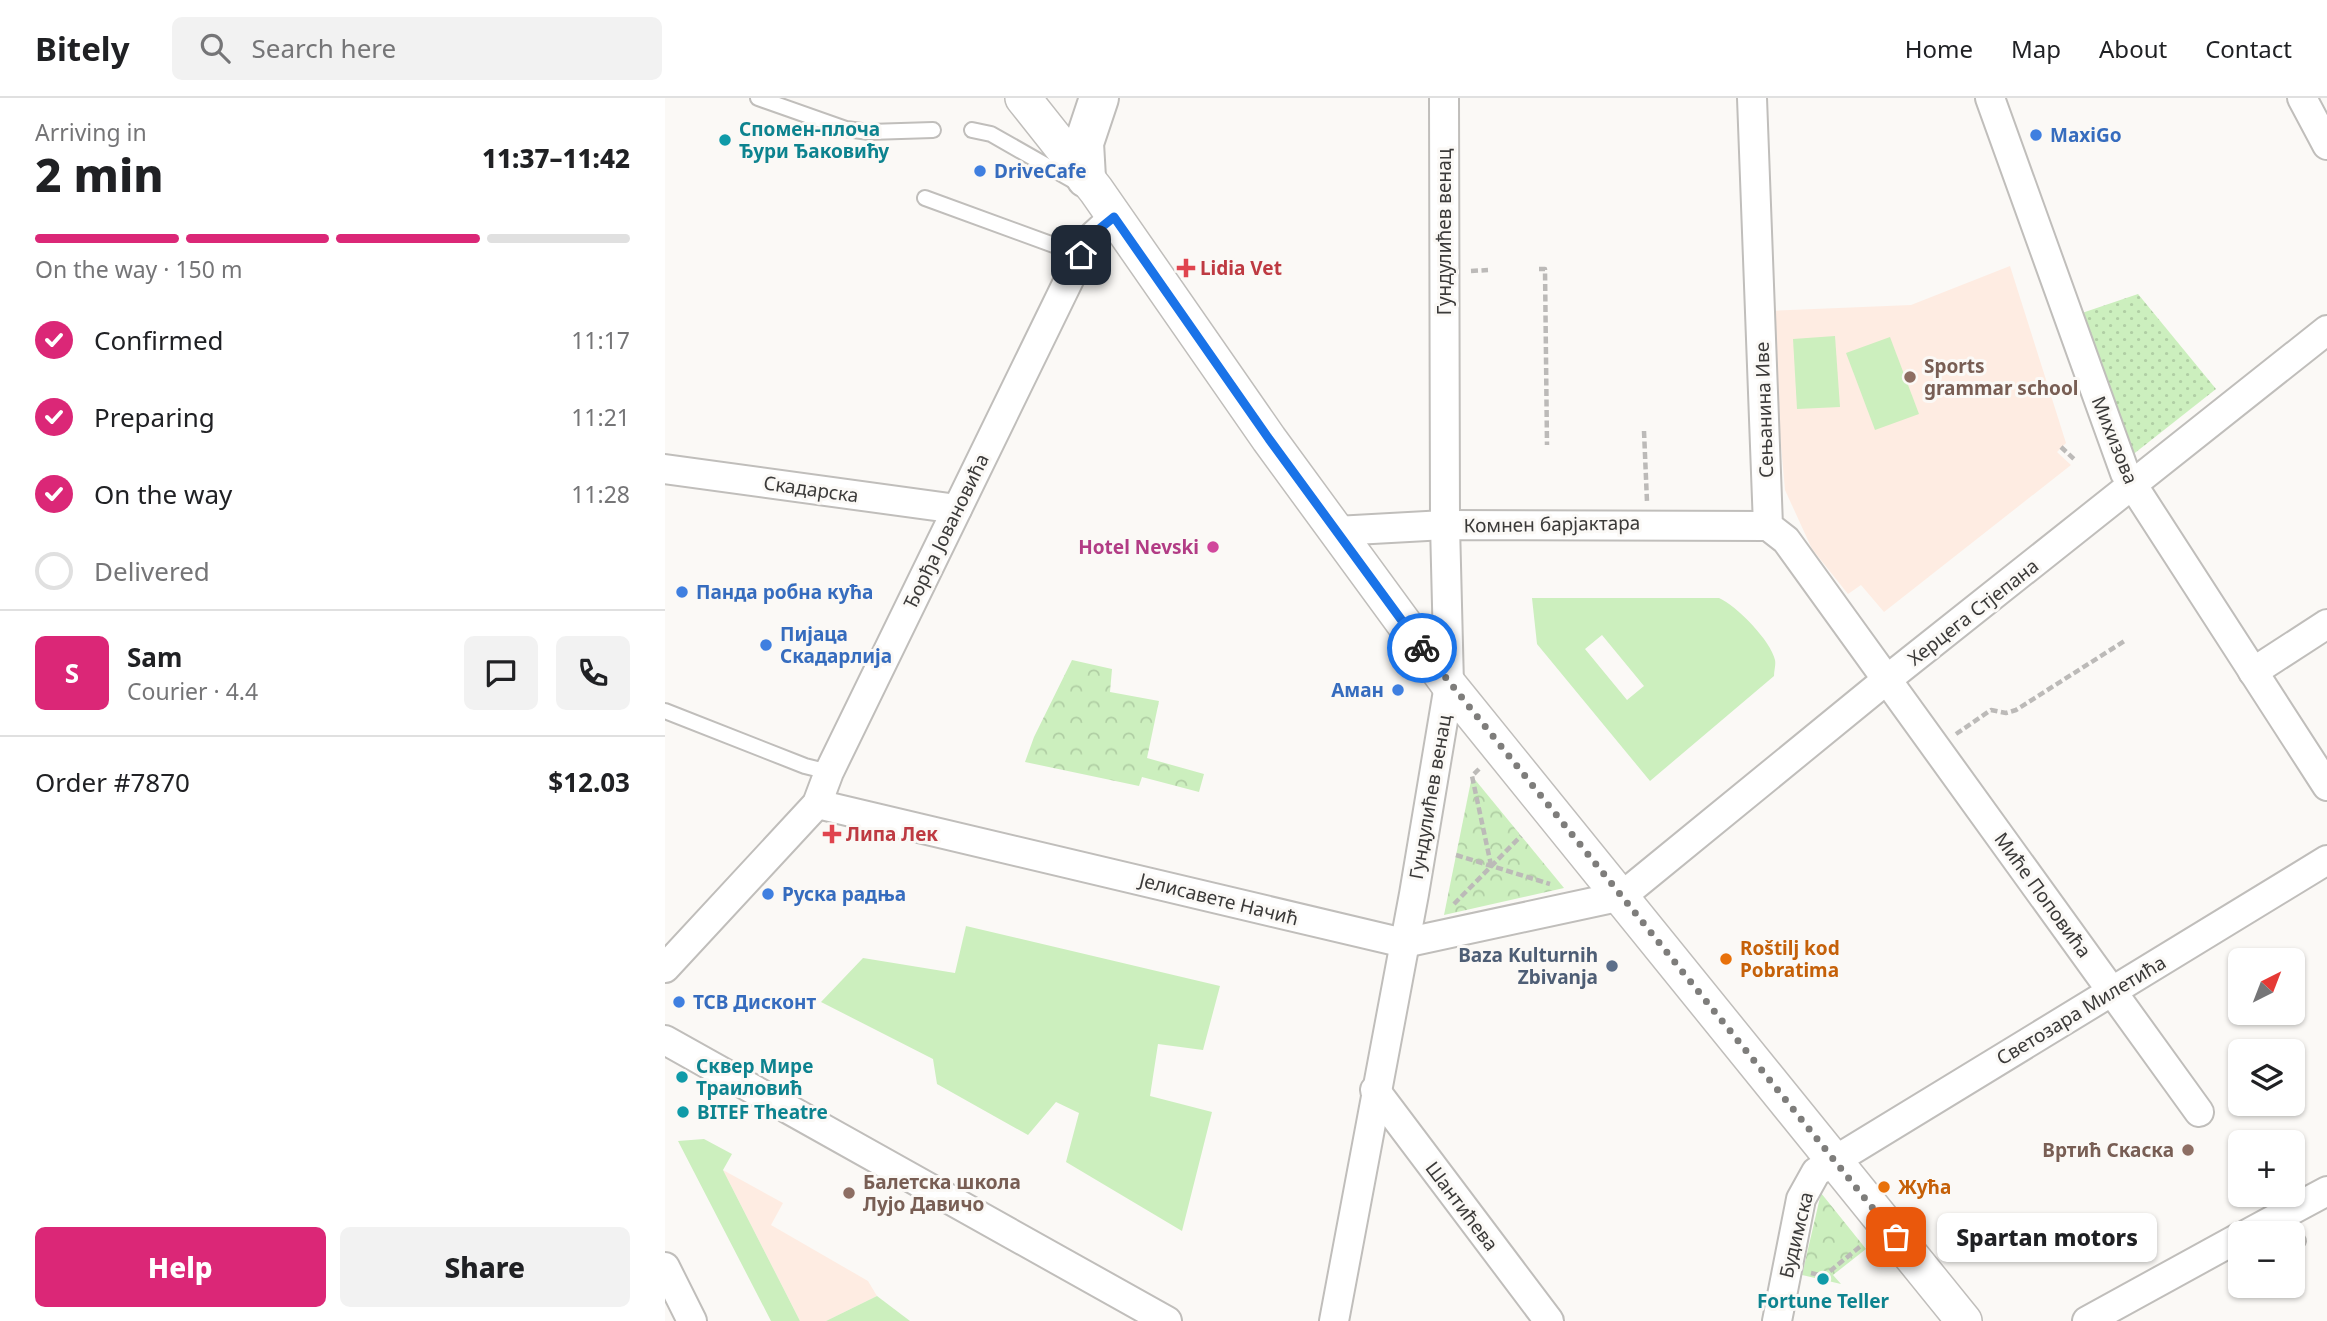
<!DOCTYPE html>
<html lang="en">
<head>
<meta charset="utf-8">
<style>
	:root { --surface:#fff; --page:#f2f2f2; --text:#202124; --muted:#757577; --line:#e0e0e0; --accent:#db2777 }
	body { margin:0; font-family:"Noto Sans",sans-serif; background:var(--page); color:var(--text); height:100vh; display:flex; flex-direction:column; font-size:26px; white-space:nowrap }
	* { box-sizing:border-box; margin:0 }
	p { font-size:23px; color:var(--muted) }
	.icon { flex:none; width:38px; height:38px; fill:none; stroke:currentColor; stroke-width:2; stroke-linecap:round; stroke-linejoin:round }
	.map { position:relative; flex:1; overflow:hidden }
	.details { display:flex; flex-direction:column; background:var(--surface); width:665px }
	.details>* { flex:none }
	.needle { width:46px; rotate:42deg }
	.fabs { position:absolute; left:1563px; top:850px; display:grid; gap:14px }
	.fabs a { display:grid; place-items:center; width:77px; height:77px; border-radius:10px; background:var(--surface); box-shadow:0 2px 5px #0004; font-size:35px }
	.pin { position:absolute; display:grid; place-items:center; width:60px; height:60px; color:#fff; margin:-30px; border-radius:14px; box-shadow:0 4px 10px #0006 }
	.courier { position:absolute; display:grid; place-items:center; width:70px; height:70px; margin:-35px; border:5px solid #1a73e8; border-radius:50%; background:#fff; color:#222; box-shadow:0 2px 9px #0007 }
	.bubble { position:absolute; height:49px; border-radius:10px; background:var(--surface); box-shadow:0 2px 5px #0004; font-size:23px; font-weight:800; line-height:49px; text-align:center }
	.overview em { font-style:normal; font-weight:800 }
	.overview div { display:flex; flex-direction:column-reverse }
	.overview { display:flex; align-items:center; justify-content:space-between; height:119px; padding:0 35px }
	h1 { font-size:46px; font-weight:800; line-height:52px }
	.bar { display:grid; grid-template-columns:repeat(4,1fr); gap:10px 7px; align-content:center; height:84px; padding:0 35px }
	.bar i { height:9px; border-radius:5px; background:var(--line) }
	.bar .on { background:var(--accent) }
	.bar p { grid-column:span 4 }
	.line { display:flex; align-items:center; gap:18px; padding:0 35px; border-top:2px solid var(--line) }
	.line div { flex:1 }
	.round { display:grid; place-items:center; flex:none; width:74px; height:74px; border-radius:10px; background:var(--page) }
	ol { padding:0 35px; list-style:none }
	li { display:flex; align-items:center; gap:21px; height:77px }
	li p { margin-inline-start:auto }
	li .icon { padding:7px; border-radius:50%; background:var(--accent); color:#fff; stroke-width:4 }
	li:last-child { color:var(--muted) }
	li i { width:38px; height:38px; border:4px solid var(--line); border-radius:50% }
	.cta { display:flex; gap:14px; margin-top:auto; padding:14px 35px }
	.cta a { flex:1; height:80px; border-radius:10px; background:var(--accent); color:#fff; font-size:28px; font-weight:800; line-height:80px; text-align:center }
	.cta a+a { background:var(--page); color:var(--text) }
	header { display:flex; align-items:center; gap:42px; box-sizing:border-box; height:98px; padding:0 35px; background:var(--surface); border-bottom:2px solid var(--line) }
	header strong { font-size:33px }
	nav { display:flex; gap:38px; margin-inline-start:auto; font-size:24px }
	.search { width:490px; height:63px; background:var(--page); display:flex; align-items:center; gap:18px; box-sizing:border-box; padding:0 24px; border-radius:10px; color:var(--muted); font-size:26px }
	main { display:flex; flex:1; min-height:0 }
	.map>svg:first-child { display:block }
	.education { fill:#feece2 }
	.grass { fill:url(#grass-dots) }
	.park { fill:url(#park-crowns) }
	.garden { fill:#ccefbe; fill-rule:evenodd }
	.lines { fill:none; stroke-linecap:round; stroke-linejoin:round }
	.service-casing { stroke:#c0bebb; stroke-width:18 }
	.minor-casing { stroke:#c0bebb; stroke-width:32 }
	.tertiary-casing { stroke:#c0bebb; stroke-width:38 }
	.secondary-casing { stroke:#c0bebb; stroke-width:42 }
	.path { stroke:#bcbab8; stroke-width:4.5; stroke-dasharray:7 3.5; stroke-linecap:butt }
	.service { stroke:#fff; stroke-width:14 }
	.minor { stroke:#fff; stroke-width:28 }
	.tertiary { stroke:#fff; stroke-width:35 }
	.secondary { stroke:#fff; stroke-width:38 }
	.done { stroke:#7e7d7b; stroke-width:7; stroke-dasharray:0 12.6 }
	.route { stroke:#1a73e8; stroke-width:9 }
	.shop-dot { fill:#3f7fe0; stroke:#fbf9f6; stroke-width:2.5 }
	.culture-dot { fill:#0f9aa8; stroke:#fbf9f6; stroke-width:2.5 }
	.health-dot { fill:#e0444e; stroke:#fbf9f6; stroke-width:2.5 }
	.education-dot { fill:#8d6e63; stroke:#fbf9f6; stroke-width:2.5 }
	.hotel-dot { fill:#d1479c; stroke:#fbf9f6; stroke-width:2.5 }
	.food-dot { fill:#e8710a; stroke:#fbf9f6; stroke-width:2.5 }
	.service-dot { fill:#5c6f8a; stroke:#fbf9f6; stroke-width:2.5 }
	.labels { text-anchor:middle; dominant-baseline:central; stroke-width:6; stroke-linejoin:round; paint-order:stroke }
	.culture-label { font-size:19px; font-weight:bold; fill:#0d838f; stroke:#fbf9f6; text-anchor:start }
	.shop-label { font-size:19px; font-weight:bold; fill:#366cbe; stroke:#fbf9f6; text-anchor:start }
	.street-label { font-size:19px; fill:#3b3a39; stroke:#fbf9f6 }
	.health-label { font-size:19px; font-weight:bold; fill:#be3a42; stroke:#fbf9f6; text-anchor:start }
	.education-label { font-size:19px; font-weight:bold; fill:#785e54; stroke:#fbf9f6; text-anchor:start }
	.hotel-label { font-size:19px; font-weight:bold; fill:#b23c85; stroke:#fbf9f6; text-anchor:end }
	.food-label { font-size:19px; font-weight:bold; fill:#c56008; stroke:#fbf9f6; text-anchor:start }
	.service-label { font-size:19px; font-weight:bold; fill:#4e5e75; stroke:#fbf9f6; text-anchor:end }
</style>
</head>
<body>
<header>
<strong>Bitely</strong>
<div class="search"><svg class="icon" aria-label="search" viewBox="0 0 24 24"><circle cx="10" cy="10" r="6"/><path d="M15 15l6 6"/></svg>Search here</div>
<nav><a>Home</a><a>Map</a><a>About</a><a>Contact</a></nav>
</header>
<main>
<section class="details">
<div class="overview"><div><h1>2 min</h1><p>Arriving in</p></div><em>11:37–11:42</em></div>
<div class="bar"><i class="on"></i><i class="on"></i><i class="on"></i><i></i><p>On the way · 150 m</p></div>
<ol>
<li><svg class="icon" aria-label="check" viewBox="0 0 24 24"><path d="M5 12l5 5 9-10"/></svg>Confirmed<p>11:17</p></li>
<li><svg class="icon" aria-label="check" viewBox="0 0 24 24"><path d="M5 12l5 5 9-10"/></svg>Preparing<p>11:21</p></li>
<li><svg class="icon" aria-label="check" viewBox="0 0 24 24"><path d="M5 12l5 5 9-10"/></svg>On the way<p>11:28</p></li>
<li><i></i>Delivered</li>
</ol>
<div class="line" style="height:126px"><b class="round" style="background:var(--accent);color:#fff">S</b><div><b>Sam</b><p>Courier · 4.4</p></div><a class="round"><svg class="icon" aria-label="chat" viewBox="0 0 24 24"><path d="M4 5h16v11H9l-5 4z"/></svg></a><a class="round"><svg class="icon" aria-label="phone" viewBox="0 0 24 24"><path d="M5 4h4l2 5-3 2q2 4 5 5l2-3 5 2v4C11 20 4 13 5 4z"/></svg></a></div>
<div class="line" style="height:91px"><div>Order #7870</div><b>$12.03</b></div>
<div class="cta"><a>Help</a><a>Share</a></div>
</section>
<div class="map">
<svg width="1662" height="1223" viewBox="0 0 1662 1223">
	<defs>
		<pattern id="grass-dots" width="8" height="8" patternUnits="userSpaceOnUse" patternTransform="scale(1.75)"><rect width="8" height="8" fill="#ccefbe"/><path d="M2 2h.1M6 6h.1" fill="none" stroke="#b0cea4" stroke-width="1.8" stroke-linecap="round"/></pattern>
		<pattern id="park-crowns" width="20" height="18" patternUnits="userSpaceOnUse" patternTransform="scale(1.75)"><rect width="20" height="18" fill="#ccefbe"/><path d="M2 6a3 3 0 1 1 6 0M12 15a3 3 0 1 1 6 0" fill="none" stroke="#b0cea4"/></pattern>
	</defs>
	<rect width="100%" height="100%" fill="#fbf9f6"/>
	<g class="education">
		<polygon points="1345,168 1401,345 1392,354 1406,367 1219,514 1196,487 1183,496 1147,451 1120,392 1104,213 1246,207"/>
		<polygon points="58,1072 118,1105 106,1127 203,1183 212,1198 161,1223 135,1223"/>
	</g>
	<polygon class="grass" points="1473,196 1551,291 1466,358 1417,215"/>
	<g class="park">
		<polygon points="407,562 447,571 445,594 494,603 482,660 539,676 534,694 477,679 474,688 360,664 369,639"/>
		<polygon points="807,678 899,790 779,817"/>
		<polygon points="1156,1095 1201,1151 1168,1177 1176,1186 1137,1177"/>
	</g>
	<g class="garden">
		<polygon points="1170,238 1175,309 1132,311 1128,241"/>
		<polygon points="1225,239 1254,316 1210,332 1181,255"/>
		<path d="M867,500H1054C1071,507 1106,543 1110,562C1111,567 1109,573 1109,578L985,683L872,546ZM937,537L979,588L962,602L920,551Z"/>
		<polygon points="301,828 555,888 538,952 493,946 485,998 547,1014 517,1133 401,1064 414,1015 391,1004 363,1037 272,986 268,961 156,904 198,860 290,875"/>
		<polygon points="39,1041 67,1056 58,1072 135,1223 106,1223 13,1043"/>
		<polygon points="212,1198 245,1223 161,1223"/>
	</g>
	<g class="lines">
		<g class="service-casing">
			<g id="service">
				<polyline points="93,0 181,31 204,34 268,32"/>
				<polyline points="307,32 326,36 414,86"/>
				<polyline points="260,100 416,157"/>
				<polyline points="0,613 140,668 164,674"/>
				<polyline points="1626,1111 1626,1134 1633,1143"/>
			</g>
		</g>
		<g class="minor-casing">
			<g id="minor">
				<polyline points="1087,0 1103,428 1121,442 1534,1014"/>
				<polyline points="1325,0 1460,375 1662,688"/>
				<polyline points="1637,0 1662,47"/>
				<polyline points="0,371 292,411"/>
				<polyline points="671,433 780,427 1103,428"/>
				<polyline points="1588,574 1662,526"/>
				<polyline points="152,706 739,845 957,798 1220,583 1662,232"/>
				<polyline points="0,870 152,706 164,674 416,157 427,139 449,119"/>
				<polyline points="0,942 502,1223"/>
				<polyline points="710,992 884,1223"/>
				<polyline points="1582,1136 1662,1093"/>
				<polyline points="0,1169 27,1223"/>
				<polyline points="669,1223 749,796 784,587 780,427 779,0"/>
				<polyline points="1112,1223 1136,1101 1151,1074 1662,762"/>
				<polyline points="1422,1223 1575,1139"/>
			</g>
		</g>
		<g class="tertiary-casing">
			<polyline id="tertiary" points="358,0 431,92 604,341 784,587 1299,1223"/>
		</g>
		<g class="secondary-casing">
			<polyline id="secondary" points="421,80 419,45 434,0"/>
		</g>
		<g class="path">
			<polyline points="874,171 880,171 882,347"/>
			<polyline points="806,173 823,172"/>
			<polyline points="979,333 982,404"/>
			<polyline points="1396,349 1410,362"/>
			<polyline points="1291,636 1326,612 1341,615 1351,612 1461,542"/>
			<polyline points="814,671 807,678 826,767"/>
			<polyline points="791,757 885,786"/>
			<polyline points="789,806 856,738"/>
			<polyline points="1146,1175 1159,1178 1197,1147"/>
		</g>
		<use href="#service" class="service"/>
		<use href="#minor" class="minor"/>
		<use href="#tertiary" class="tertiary"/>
		<use href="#secondary" class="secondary"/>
	</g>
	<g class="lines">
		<polyline class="done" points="757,550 1231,1139"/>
		<polyline class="route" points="416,157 433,132 449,119 604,341 757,550"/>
	</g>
	<g class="shop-dot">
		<circle cx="1371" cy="37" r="7"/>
		<circle cx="315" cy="73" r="7"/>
		<circle cx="17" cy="494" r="7"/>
		<circle cx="101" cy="547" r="7"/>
		<circle cx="733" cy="592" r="7"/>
		<circle cx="103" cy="796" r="7"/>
		<circle cx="14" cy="904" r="7"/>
	</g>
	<g class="culture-dot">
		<circle cx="60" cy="42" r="7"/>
		<circle cx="17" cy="979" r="7"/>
		<circle cx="18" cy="1014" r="7"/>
		<circle cx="1158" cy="1181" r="7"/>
	</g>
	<g class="health-dot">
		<path d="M517.5 159.5h7v7h7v7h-7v7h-7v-7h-7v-7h7z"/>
		<path d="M163.5 725.5h7v7h7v7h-7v7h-7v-7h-7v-7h7z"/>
	</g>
	<g class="education-dot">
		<circle cx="1245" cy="279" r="7"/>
		<circle cx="1523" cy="1052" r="7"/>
		<circle cx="184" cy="1095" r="7"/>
	</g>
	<circle class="hotel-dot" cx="548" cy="449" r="7"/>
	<g class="food-dot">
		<circle cx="1061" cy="861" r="7"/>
		<circle cx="1219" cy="1089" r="7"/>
	</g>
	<circle class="service-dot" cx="947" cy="868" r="7"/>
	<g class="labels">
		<g class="culture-label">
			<text x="74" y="31">Спомен-плоча<tspan x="74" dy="22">Ђури Ђаковићу</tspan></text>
			<text x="31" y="968">Сквер Мире<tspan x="31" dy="22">Траиловић</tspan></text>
			<text x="32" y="1014">BITEF Theatre</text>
			<text x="1158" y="1203" text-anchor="middle">Fortune Teller</text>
		</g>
		<g class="shop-label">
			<text x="1385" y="37">MaxiGo</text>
			<text x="329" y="73">DriveCafe</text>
			<text x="31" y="494">Панда робна кућа</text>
			<text x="115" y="536">Пијаца<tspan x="115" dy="22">Скадарлија</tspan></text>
			<text x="719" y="592" text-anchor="end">Аман</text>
			<text x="117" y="796">Руска радња</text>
			<text x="28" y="904">ТСВ Дисконт</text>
		</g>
		<g class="street-label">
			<text transform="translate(779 134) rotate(-90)">Гундулићев венац</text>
			<text transform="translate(1099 312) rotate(-92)">Сењанина Иве</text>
			<text transform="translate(1450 342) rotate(68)">Михизова</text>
			<text transform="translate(146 391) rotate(8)">Скадарска</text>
			<text transform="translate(887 426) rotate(-1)">Комнен барјактара</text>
			<text transform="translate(281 433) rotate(-64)">Ђорђа Јовановића</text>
			<text transform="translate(1308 514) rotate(-38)">Херцега Стјепана</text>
			<text transform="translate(765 699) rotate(-80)">Гундулићев венац</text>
			<text transform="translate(1378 797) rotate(54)">Миће Поповића</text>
			<text transform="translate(554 801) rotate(14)">Јелисавете Начић</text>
			<text transform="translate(1416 912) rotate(-31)">Светозара Милетића</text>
			<text transform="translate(797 1108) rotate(53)">Шантићева</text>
			<text transform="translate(1131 1137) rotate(-76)">Будимска</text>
		</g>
		<g class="health-label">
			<text x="535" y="170">Lidia Vet</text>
			<text x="181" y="736">Липа Лек</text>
		</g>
		<g class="education-label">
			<text x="1259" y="268">Sports<tspan x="1259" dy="22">grammar school</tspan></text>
			<text x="1509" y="1052" text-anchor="end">Вртић Скаска</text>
			<text x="198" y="1084">Балетска школа<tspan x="198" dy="22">Лујо Давичо</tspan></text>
		</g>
		<g class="hotel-label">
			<text x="534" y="449">Hotel Nevski</text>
		</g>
		<g class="food-label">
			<text x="1075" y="850">Roštilj kod<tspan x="1075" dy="22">Pobratima</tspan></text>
			<text x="1233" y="1089">Жућа</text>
		</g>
		<g class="service-label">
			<text x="933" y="857">Baza Kulturnih<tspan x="933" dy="22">Zbivanja</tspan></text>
		</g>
	</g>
</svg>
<div class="fabs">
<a><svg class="needle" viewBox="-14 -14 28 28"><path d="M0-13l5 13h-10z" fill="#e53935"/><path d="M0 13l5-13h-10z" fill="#757577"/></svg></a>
<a><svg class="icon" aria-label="layers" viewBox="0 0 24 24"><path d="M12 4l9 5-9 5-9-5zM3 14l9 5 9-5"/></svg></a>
<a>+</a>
<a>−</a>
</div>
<div class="pin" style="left:1231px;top:1139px;background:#ea580c"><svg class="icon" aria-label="bag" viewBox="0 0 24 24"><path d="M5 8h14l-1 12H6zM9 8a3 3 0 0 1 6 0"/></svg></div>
<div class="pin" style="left:416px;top:157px;background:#1f2937"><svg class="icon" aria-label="home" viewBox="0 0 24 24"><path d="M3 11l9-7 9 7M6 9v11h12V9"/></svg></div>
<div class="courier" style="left:757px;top:550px"><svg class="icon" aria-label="bike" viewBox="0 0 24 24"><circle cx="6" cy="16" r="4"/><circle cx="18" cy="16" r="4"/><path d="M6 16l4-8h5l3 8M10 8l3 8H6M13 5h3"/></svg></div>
<div class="bubble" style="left:1272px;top:1115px;width:220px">Spartan motors</div>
</div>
</main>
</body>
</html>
